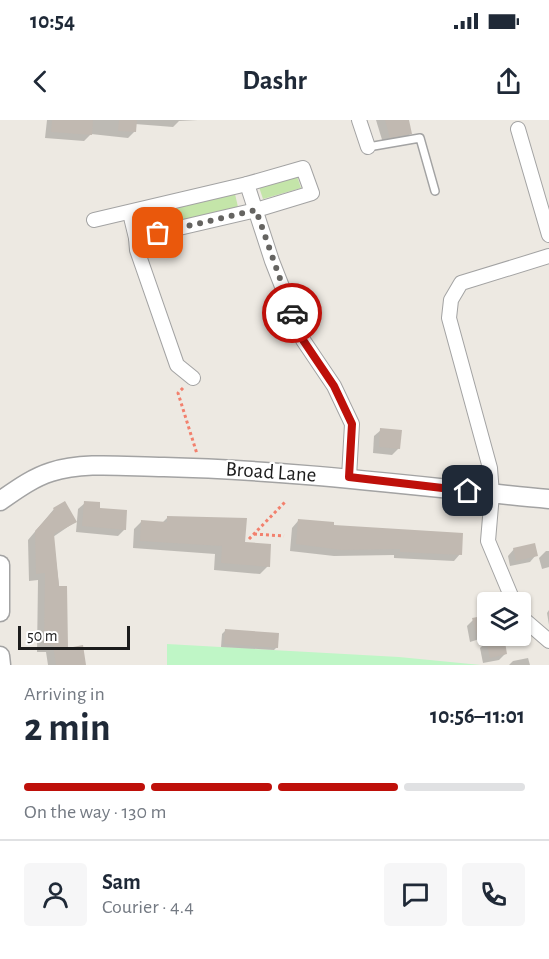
<!DOCTYPE html>
<html lang="en">
<head>
<meta charset="utf-8">
<style>
	:root { --surface:#fff; --page:#f6f6f7; --text:#1f2937; --muted:#747a83; --line:#e0e1e3; --accent:#be100a }
	body { margin:0; font-family:"Alegreya Sans",sans-serif; background:var(--page); color:var(--text); height:100vh; display:flex; flex-direction:column; font-size:22px; white-space:nowrap }
	* { box-sizing:border-box; margin:0 }
	p { font-size:20px; color:var(--muted) }
	.icon { flex:none; width:33px; height:33px; fill:none; stroke:currentColor; stroke-width:2; stroke-linecap:round; stroke-linejoin:round }
	.map { position:relative; height:545px; overflow:hidden }
	.drawer { display:flex; flex-direction:column; background:var(--surface); flex:1 }
	.drawer>* { flex:none }
	.buttons { position:absolute; left:477px; top:472px; display:grid; gap:12px }
	.buttons a { display:grid; place-items:center; width:54px; height:54px; border-radius:6px; background:var(--surface); box-shadow:0 2px 4px #0004; font-size:30px }
	.scale { position:absolute; left:18px; bottom:15px; width:112px; box-sizing:border-box; padding-left:6px; border:3px solid #1c1c1c; border-top:0; font-size:16px; line-height:21px; white-space:nowrap; color:#1c1c1c; -webkit-text-stroke:4px #fff; paint-order:stroke }
	.pin { position:absolute; display:grid; place-items:center; width:51px; height:51px; color:#fff; margin:-26px; border-radius:12px; box-shadow:0 3px 9px #0006 }
	.courier { position:absolute; display:grid; place-items:center; width:60px; height:60px; margin:-30px; border:4px solid #be100a; border-radius:50%; background:#fff; color:#222; box-shadow:0 2px 8px #0007 }
	.headline em { font-style:normal; font-weight:600 }
	.headline div { display:flex; flex-direction:column-reverse }
	.headline { display:flex; align-items:center; justify-content:space-between; height:102px; padding:0 24px }
	h1 { font-size:39px; font-weight:600; line-height:45px }
	.bar { display:grid; grid-template-columns:repeat(4,1fr); gap:9px 6px; align-content:center; height:72px; padding:0 24px }
	.bar i { height:8px; border-radius:4px; background:var(--line) }
	.bar .active { background:var(--accent) }
	.bar p { grid-column:span 4 }
	.line { display:flex; align-items:center; gap:15px; padding:0 24px; border-top:2px solid var(--line) }
	.line div { flex:1 }
	.round { display:grid; place-items:center; flex:none; width:63px; height:63px; border-radius:6px; background:var(--page) }
	.status { display:flex; justify-content:space-between; align-items:center; height:42px; padding:0 30px; background:var(--surface); direction:ltr }
	.status svg { height:16px; fill:currentColor }
	header { display:flex; justify-content:space-between; align-items:center; height:78px; padding:0 24px; background:var(--surface); font-size:27px; font-weight:600 }
	.map>svg:first-child { display:block }
	.grass { fill:#c4e5a9 }
	.park { fill:#bff6c6 }
	.shadow { fill:#0003 }
	.building { fill:#c1b9b1 }
	.lines { fill:none; stroke-linecap:round; stroke-linejoin:round }
	.service-casing { stroke:#a3a3a3; stroke-width:10 }
	.minor-casing { stroke:#a3a3a3; stroke-width:16 }
	.tertiary-casing { stroke:#a3a3a3; stroke-width:21 }
	.path { stroke:#f2806d; stroke-width:3; stroke-dasharray:3 3; stroke-linecap:butt }
	.service { stroke:#fff; stroke-width:7 }
	.minor { stroke:#fff; stroke-width:14 }
	.tertiary { stroke:#fff; stroke-width:18 }
	.done { stroke:#656461; stroke-width:6; stroke-dasharray:0 10.8 }
	.route { stroke:#be100a; stroke-width:8 }
	.labels { text-anchor:middle; dominant-baseline:central; stroke-width:4.5; stroke-linejoin:round; paint-order:stroke }
	.street-label { font-size:21px; fill:#1c1c1c; stroke:#fff }
</style>
</head>
<body>
<div class="status"><b>10:54</b><svg viewBox="0 0 49 12"><path d="M0 12V9h3v3zM5 12V6h3v6zM10 12V3h3v9zM15 12V0h3v12zM26 1h20v11H26zM47 4h2v5h-2z"/></svg></div>
<header><svg class="icon" aria-label="back" viewBox="0 0 24 24"><path d="M15 5l-7 7 7 7"/></svg>Dashr<svg class="icon" aria-label="share" viewBox="0 0 24 24"><path d="M12 15V3M7 8l5-5 5 5M5 13v7h14v-7"/></svg></header>
<div class="map">
<svg width="549" height="545" viewBox="0 0 549 545">
	<rect width="100%" height="100%" fill="#ede9e2"/>
	<g class="grass">
		<polygon points="297,56 301,68 263,79 259,67"/>
		<polygon points="235,74 238,87 150,108 147,95"/>
	</g>
	<polygon class="park" points="167,524 399,537 481,545 167,545"/>
	<g class="shadow">
		<polygon points="47,0 198,0 179,1 173,7 135,4 135,11 128,18 91,14 84,21 45,18"/>
		<polygon points="376,0 407,0 411,13 404,20 383,23"/>
		<polygon points="381,310 399,328 392,335 373,333 374,316"/>
		<polygon points="85,383 98,390 125,409 118,416 76,412 78,389"/>
		<polygon points="54,389 75,402 53,417 67,529 82,527 85,545 48,545 46,532 37,532 38,460 29,461 28,420"/>
		<polygon points="168,397 268,446 260,454 214,450 215,434 133,428 134,409 141,402 162,403"/>
		<polygon points="298,401 332,407 460,434 454,441 394,438 394,435 334,436 290,431 292,408"/>
		<polygon points="514,429 536,435 530,442 510,446 508,436"/>
		<polygon points="546,431 549,431 549,447 542,449 539,438"/>
		<polygon points="549,490 549,505 547,493"/>
		<polygon points="488,496 489,516 470,522 467,506 473,500"/>
		<polygon points="225,511 277,527 274,530 221,527 222,514"/>
		<polygon points="487,521 506,533 499,540 483,543 480,528"/>
		<polygon points="528,538 530,545 509,545 513,541"/>
	</g>
	<g class="building">
		<polygon points="52,0 93,0 92,15 51,12"/>
		<polygon points="119,0 137,0 136,12 118,11"/>
		<polygon points="385,0 409,0 412,14 390,18"/>
		<polygon points="380,308 402,310 400,329 379,327"/>
		<polygon points="65,381 77,402 54,414 59,466 67,466 68,528 83,525 86,545 56,545 53,525 44,525 45,453 36,454 35,411 54,390 53,388"/>
		<polygon points="84,381 100,382 100,388 127,390 126,410 82,406"/>
		<polygon points="167,396 247,398 245,422 271,424 270,447 221,443 222,426 140,421 141,400 167,402"/>
		<polygon points="298,399 334,402 334,405 463,413 462,435 400,432 400,429 341,430 296,424"/>
		<polygon points="535,423 538,436 516,441 513,428"/>
		<polygon points="488,495 488,514 477,516 472,498"/>
		<polygon points="225,509 279,513 278,528 224,524"/>
		<polygon points="504,516 507,534 490,538 486,520"/>
	</g>
	<g class="lines">
		<g class="service-casing">
			<polyline id="service" points="368,27 420,18 435,71"/>
		</g>
		<g class="minor-casing">
			<g id="minor">
				<polyline points="359,0 368,27"/>
				<polyline points="518,9 549,115"/>
				<polyline points="130,93 136,118 256,90 312,73 303,48 247,64"/>
				<polyline points="94,100 247,64 272,141 303,220 334,266 352,304 349,357"/>
				<polyline points="136,118 137,130 177,245 193,258"/>
				<polyline points="514,483 488,421 492,374 490,348 449,198 451,180 461,163 549,136"/>
				<polyline points="520,496 549,521"/>
			</g>
		</g>
		<g class="tertiary-casing">
			<g id="tertiary">
				<path d="M0,381C16,370 32,358 51,352C85,341 129,347 164,347C293,350 421,367 549,379"/>
				<polyline points="0,445 0,492"/>
				<polyline points="0,536 1,545"/>
			</g>
		</g>
		<g class="path">
			<polyline points="183,268 178,273 197,334"/>
			<polyline points="254,414 284,416"/>
			<polyline points="249,419 286,381"/>
		</g>
		<use href="#service" class="service"/>
		<use href="#minor" class="minor"/>
		<use href="#tertiary" class="tertiary"/>
	</g>
	<g class="lines">
		<polyline class="done" points="158,113 256,90 292,193"/>
		<polyline class="route" points="292,193 303,220 334,266 352,304 349,357 468,371"/>
	</g>
	<g class="labels">
		<g class="street-label">
			<text transform="translate(271 352) rotate(4)">Broad Lane</text>
		</g>
	</g>
</svg>
<div class="buttons">
<a><svg class="icon" aria-label="layers" viewBox="0 0 24 24"><path d="M12 4l9 5-9 5-9-5zM3 14l9 5 9-5"/></svg></a>
</div>
<div class="scale">50 m</div>
<div class="pin" style="left:158px;top:113px;background:#ea580c"><svg class="icon" aria-label="bag" viewBox="0 0 24 24"><path d="M5 8h14l-1 12H6zM9 8a3 3 0 0 1 6 0"/></svg></div>
<div class="pin" style="left:468px;top:371px;background:#1f2937"><svg class="icon" aria-label="home" viewBox="0 0 24 24"><path d="M3 11l9-7 9 7M6 9v11h12V9"/></svg></div>
<div class="courier" style="left:292px;top:193px"><svg class="icon" aria-label="car" viewBox="0 0 24 24"><path d="M5 17H2v-5l4-1 3-4h7l3 4 3 1v5h-3M9 17h6M6 11h13"/><circle cx="7" cy="17" r="2"/><circle cx="17" cy="17" r="2"/></svg></div>
</div>
<section class="drawer">
<div class="headline"><div><h1>2 min</h1><p>Arriving in</p></div><em>10:56–11:01</em></div>
<div class="bar"><i class="active"></i><i class="active"></i><i class="active"></i><i></i><p>On the way · 130 m</p></div>
<div class="line" style="height:108px"><a class="round"><svg class="icon" aria-label="person" viewBox="0 0 24 24"><circle cx="12" cy="8" r="4"/><path d="M4 21q1-7 8-7t8 7"/></svg></a><div><b>Sam</b><p>Courier · 4.4</p></div><a class="round"><svg class="icon" aria-label="chat" viewBox="0 0 24 24"><path d="M4 5h16v11H9l-5 4z"/></svg></a><a class="round"><svg class="icon" aria-label="phone" viewBox="0 0 24 24"><path d="M5 4h4l2 5-3 2q2 4 5 5l2-3 5 2v4C11 20 4 13 5 4z"/></svg></a></div>
</section>
</body>
</html>
